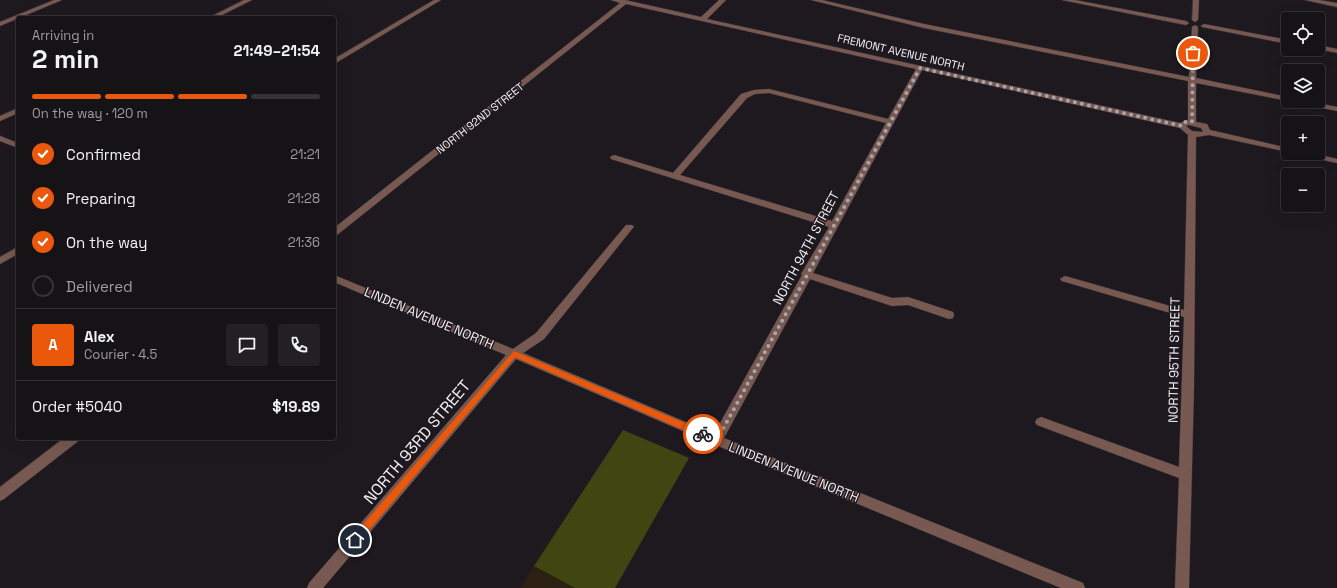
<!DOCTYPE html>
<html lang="en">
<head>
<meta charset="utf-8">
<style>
	:root { --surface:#161317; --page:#232024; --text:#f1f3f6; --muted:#9e9ea1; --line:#353236; --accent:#ea580c }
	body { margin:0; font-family:"Space Grotesk",sans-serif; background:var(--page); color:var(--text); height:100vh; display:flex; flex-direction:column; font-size:15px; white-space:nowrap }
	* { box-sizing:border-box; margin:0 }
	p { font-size:13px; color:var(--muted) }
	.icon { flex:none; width:22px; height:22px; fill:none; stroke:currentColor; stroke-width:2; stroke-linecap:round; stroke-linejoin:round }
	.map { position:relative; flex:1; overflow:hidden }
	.panel { position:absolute; left:16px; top:16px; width:320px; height:424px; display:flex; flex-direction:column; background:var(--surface); border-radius:4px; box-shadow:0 4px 16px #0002,0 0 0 1px var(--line) }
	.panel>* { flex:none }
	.controls { position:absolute; left:1281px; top:12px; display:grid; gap:8px }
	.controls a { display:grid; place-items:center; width:44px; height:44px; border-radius:4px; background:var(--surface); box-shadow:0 4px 16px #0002,0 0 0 1px var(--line); font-size:20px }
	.pin { position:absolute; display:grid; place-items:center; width:34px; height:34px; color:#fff; margin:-17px; border:2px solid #fff; border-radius:50%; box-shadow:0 1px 4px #0007 }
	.courier { position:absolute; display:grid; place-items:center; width:40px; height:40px; margin:-20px; border:3px solid #ea580c; border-radius:50%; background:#fff; color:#222; box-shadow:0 1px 5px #0007 }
	.headline em { font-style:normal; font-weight:700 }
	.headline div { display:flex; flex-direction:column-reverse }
	.headline { display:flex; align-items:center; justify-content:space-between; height:68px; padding:0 16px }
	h1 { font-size:26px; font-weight:700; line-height:30px }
	.bar { display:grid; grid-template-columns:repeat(4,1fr); gap:6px 4px; align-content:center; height:48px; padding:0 16px }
	.bar i { height:5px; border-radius:3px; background:var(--line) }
	.bar .on { background:var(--accent) }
	.bar p { grid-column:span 4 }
	.line { display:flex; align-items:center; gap:10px; padding:0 16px; border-top:1px solid var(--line) }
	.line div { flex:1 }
	.round { display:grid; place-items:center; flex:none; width:42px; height:42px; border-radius:4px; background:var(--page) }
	ol { padding:0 16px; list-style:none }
	li { display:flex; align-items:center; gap:12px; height:44px }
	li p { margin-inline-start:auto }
	li .icon { padding:4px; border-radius:50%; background:var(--accent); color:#fff; stroke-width:4 }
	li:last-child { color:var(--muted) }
	li i { width:22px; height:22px; border:2px solid var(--line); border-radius:50% }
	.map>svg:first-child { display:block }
	.commercial { fill:#2b2011 }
	.green { fill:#404612 }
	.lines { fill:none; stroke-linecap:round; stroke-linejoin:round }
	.minor-casing { stroke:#383339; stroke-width:1 }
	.minor { fill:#775951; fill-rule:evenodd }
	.route { fill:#ea580c }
	.done { stroke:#aaa5ab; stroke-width:4; stroke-dasharray:0 7.2 }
	.labels { text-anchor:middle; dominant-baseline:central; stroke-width:3; stroke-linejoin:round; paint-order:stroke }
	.far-street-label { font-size:11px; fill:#f5f1f6; stroke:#1e191f }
	.street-label { font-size:13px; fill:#f5f1f6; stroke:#1e191f }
	.near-street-label { font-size:16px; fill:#f5f1f6; stroke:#1e191f }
</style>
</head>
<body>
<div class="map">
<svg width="1337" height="588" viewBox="0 0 1337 588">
	<rect width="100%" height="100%" fill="#1e191f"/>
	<polygon class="commercial" points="534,566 575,588 520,588"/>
	<polygon class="green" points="623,430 689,458 615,588 575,588 534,566"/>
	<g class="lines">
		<g class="minor-casing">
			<g id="minor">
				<polygon points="54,0 62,0 0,26 0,22"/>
				<polygon points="244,0 252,0 216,18 208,18"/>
				<polygon points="434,0 441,0 334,64 334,59"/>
				<path d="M611,0H625L701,17L719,0H726L707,19L1180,123L1188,120V81L924,28L811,0H822L924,24L1189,77L1192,27L1195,25L1198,27L1196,78L1288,97V101L1196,83V122L1207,124L1210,130L1288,148V152L1209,135L1196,137L1194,386L1189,588H1175L1179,478L1037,425L1035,422L1037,419L1041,417L1179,467L1184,317L1062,281L1060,279L1065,276L1184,310L1188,135L1180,128L922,70L813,273L892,298L908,297L953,312L954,315L953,318L949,319L908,305L892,306L810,279L724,438L1083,583L1085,588H1061L713,444L516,359L323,588H307L309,583L506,355L334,282V275L513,349L536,333L626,225H632L634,227L632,229L544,339L523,353L714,434L802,275L801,274L829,227L611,159L610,157L614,155L673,173L741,94L754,90L769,89L888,119L916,69L626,4L337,235L334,236V228L620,3ZM769,93L886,123L832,221L680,175L747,98L755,94ZM1189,125L1201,128L1203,132L1192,131L1186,126Z"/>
				<polygon points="1062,0 1075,0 1186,21 1189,23 1186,25"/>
				<polygon points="1193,0 1199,0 1198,20 1195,22 1192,20"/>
				<polygon points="1305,0 1319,0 1337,3 1337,7"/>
				<polygon points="1204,24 1288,40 1288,44 1202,27 1201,26"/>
				<polygon points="1318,45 1337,49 1337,53 1318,49"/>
				<polygon points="1293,101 1308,101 1337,107 1337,111 1297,103"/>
				<polygon points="18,108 18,113 0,121 0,116"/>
				<polygon points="0,136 18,143 18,148 0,141"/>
				<polygon points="1299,153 1313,153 1337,159 1337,163 1300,155"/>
				<polygon points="18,247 18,254 0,264 0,257"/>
				<polygon points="64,438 79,438 77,442 4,499 0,501 0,487"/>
			</g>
		</g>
		<use href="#minor" class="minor"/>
	</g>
	<polygon class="route" points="514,351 706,432 707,434 706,437 700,437 515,357 358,543 352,543 352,537"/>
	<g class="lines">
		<polyline class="done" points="703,434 717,440 920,68 1182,126 1185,122 1192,122 1193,53"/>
	</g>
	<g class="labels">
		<g class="far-street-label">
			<text transform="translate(901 52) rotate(13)">FREMONT AVENUE NORTH</text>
			<text transform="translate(480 118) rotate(-38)">NORTH 92ND STREET</text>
		</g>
		<g class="street-label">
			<text transform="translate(806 248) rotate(-62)">NORTH 94TH STREET</text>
			<text transform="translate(429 318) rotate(23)">LINDEN AVENUE NORTH</text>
			<text transform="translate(1174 360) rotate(-89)">NORTH 95TH STREET</text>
			<text transform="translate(794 472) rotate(22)">LINDEN AVENUE NORTH</text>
		</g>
		<g class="near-street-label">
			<text transform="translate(417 442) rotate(-50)">NORTH 93RD STREET</text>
		</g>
	</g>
</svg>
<div class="controls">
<a><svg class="icon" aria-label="locate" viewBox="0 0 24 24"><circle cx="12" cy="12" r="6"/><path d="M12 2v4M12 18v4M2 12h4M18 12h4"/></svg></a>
<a><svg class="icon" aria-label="layers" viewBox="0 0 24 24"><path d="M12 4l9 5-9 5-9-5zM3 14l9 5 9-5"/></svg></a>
<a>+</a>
<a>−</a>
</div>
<div class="pin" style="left:1193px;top:53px;background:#ea580c"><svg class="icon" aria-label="bag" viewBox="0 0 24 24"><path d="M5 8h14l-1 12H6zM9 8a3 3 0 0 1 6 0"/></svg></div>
<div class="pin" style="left:355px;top:540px;background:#1f2937"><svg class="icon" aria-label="home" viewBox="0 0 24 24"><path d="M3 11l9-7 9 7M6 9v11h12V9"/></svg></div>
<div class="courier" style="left:703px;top:434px"><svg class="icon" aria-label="bike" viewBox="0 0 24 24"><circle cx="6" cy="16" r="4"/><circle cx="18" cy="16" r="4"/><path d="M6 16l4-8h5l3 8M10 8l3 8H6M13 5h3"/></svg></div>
<section class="panel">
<div class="headline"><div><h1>2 min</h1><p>Arriving in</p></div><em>21:49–21:54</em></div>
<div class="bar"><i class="on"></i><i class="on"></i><i class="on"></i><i></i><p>On the way · 120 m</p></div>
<ol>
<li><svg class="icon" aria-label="check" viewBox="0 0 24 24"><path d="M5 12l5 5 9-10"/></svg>Confirmed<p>21:21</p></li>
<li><svg class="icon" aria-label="check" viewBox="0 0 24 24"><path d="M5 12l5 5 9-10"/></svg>Preparing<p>21:28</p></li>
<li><svg class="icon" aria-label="check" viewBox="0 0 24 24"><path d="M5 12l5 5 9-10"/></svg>On the way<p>21:36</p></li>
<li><i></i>Delivered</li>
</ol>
<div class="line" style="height:72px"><b class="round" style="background:var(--accent);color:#fff">A</b><div><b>Alex</b><p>Courier · 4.5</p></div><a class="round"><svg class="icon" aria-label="chat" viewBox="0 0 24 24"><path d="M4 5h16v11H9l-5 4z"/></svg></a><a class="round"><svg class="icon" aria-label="phone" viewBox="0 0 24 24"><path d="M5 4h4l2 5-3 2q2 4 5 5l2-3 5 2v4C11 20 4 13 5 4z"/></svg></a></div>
<div class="line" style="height:52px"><div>Order #5040</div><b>$19.89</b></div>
</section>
</div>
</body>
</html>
